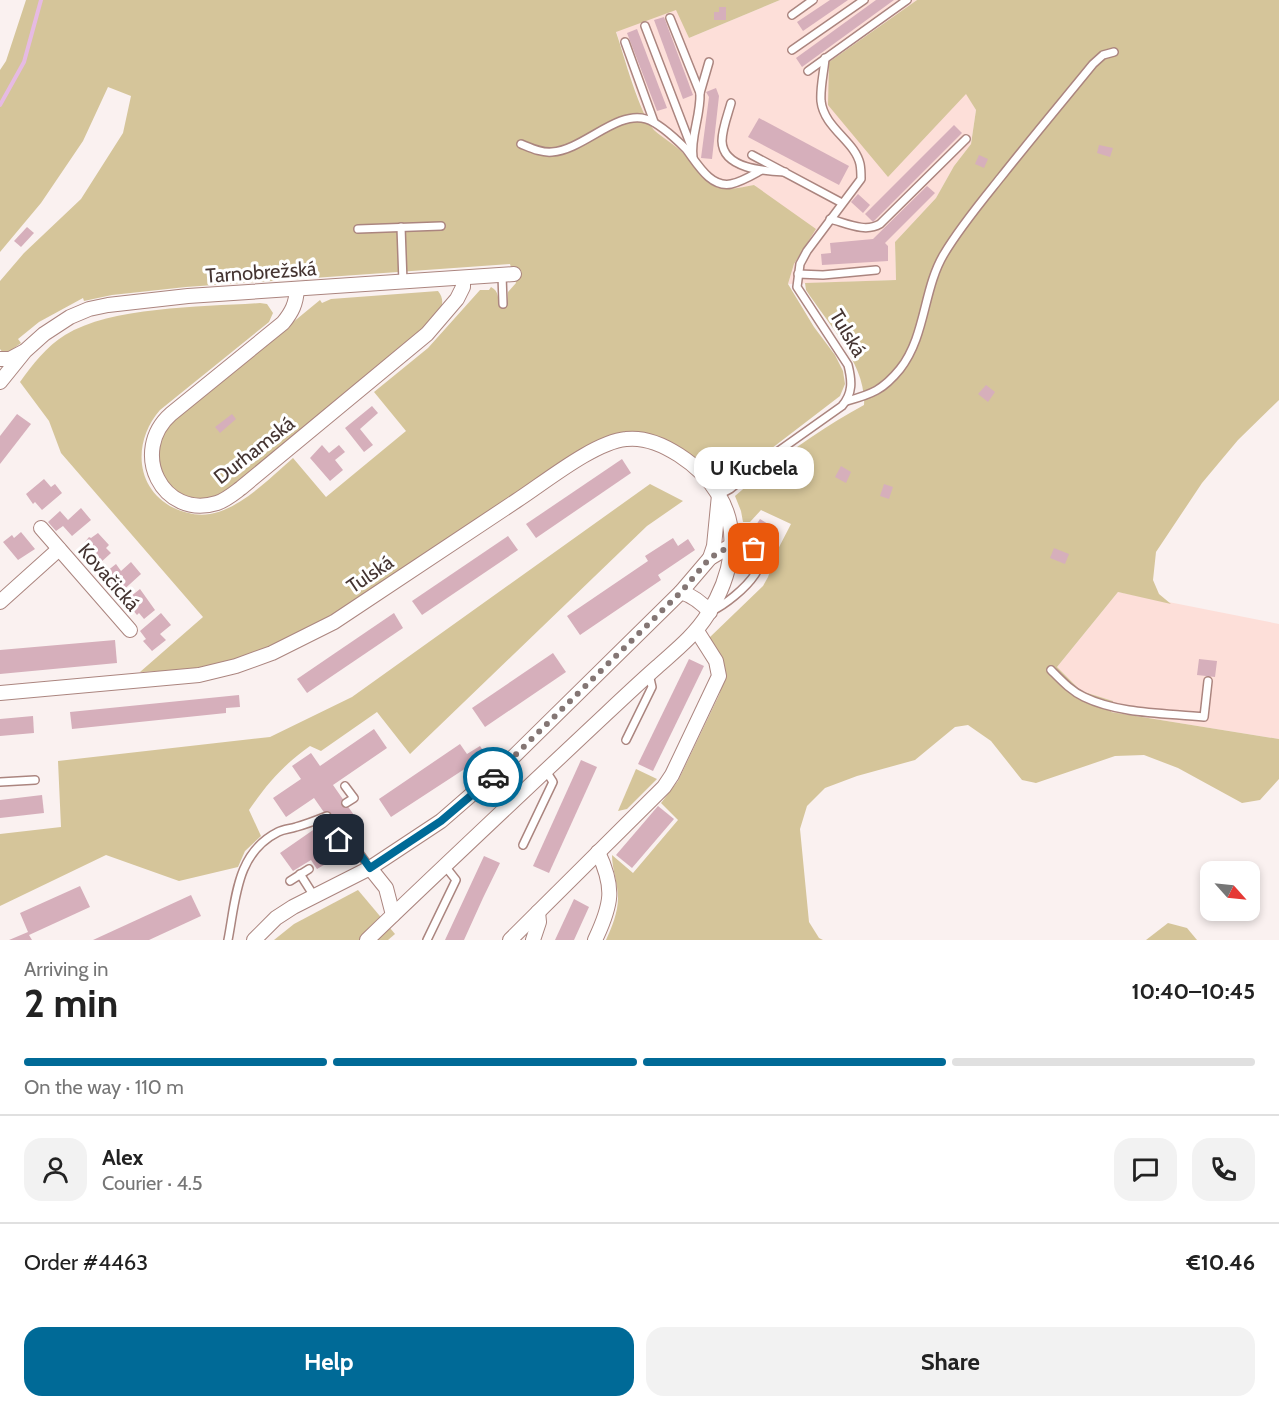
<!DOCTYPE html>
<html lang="en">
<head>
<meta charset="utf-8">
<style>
	:root { --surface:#fff; --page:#f2f2f2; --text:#222; --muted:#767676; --line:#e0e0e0; --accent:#006a97 }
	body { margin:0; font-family:Cabin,sans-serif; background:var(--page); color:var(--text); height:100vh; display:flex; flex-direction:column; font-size:22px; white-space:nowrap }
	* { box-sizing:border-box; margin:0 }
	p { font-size:20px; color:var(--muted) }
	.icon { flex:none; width:33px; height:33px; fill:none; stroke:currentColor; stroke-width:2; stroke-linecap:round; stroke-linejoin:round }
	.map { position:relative; height:940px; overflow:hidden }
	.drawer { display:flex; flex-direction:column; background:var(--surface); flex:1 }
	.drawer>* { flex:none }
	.needle { width:39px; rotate:117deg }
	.buttons { position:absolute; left:1200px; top:861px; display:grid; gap:12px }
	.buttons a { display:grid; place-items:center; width:60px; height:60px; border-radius:12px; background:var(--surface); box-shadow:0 3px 9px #0003; font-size:30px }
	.pin { position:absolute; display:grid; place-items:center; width:51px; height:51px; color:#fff; margin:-26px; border-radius:12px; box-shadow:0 3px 9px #0006 }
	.courier { position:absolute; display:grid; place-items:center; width:60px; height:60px; margin:-30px; border:4px solid #006a97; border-radius:50%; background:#fff; color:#222; box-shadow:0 2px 8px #0007 }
	.bubble { position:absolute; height:42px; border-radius:18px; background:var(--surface); box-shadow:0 3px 9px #0003; font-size:20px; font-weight:800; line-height:42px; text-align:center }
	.headline em { font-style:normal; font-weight:800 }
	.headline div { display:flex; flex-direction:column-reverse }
	.headline { display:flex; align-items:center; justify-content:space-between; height:102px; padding:0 24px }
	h1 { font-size:39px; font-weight:800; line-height:45px }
	.bar { display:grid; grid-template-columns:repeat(4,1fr); gap:9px 6px; align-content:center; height:72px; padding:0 24px }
	.bar i { height:8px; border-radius:4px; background:var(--line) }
	.bar .selected { background:var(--accent) }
	.bar p { grid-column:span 4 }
	.line { display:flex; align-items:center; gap:15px; padding:0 24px; border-top:2px solid var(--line) }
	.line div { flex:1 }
	.round { display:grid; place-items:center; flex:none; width:63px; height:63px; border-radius:18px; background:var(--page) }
	.button { display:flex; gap:12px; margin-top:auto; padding:12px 24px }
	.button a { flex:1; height:69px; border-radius:18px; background:var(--accent); color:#fff; font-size:24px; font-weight:800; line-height:69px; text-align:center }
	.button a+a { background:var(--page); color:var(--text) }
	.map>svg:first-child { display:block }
	.built { fill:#fddfd9 }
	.green { fill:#d5c59a }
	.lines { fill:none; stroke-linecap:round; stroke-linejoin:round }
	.stream { stroke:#e6bae3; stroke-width:4 }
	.building { fill:#d6afbb }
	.lane-casing { stroke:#ab857f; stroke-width:10 }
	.street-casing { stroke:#ab857f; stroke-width:16 }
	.lane { stroke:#fff; stroke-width:7 }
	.street { stroke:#fff; stroke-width:14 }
	.done { stroke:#847674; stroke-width:6; stroke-dasharray:0 10.8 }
	.route { stroke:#006a97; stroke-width:8 }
	.labels { text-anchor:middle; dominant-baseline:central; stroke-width:6; stroke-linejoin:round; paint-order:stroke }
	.street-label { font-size:20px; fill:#443431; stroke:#fff }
</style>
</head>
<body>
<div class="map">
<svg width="1279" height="940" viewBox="0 0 1279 940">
	<rect width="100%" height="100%" fill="#faf1f0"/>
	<g class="built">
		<polygon points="780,0 917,0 829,62 967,94 976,110 971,144 954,166 936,198 895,242 896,280 788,284 794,264 755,185 732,190 718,188 703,179 681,152 653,129 643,111 616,31 677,9 689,38"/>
		<polygon points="1118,592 1279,624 1279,739 1111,712 1113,701 1081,691 1057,667"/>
	</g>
	<g class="green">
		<path d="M26,0H780L689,38L676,10L616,32C624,55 639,113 654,130C663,138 674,144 683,153C711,185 708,195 754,185L816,229L794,264L788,284L814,327L835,355L843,371L845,384L840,396L733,478L723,483C710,469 680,443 662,439C648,436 625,438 610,438L340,611C300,632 249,660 205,667C184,671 162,671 140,672L203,617L61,453L49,421L20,382C32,365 47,346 65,335C112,306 204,307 260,303L267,304L273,313L269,322L160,410C133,441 134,488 174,508C185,513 197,516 210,514C240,509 270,478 293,458L326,497L406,431L374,392L428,348L480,290H489L491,287C499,291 498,298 499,306L507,305L508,292L516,283L510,264L186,287L112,295L84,301L83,298L39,322L18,339L21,343L6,354L3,353L0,349V281L24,253L81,199L123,133L131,96L108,87L83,141L41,203L0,252V70L6,61Z"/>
		<path d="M917,0H1279V400L1238,440L1202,483L1156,552L1153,580L1159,594L1171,604L1118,592L1057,667L1081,691L1113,701L1111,712L1279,739V779L1260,800L1242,803L1178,768L1144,755L1115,756L1036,783L1022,780L991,741L968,725L955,727L915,760L857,776L825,788L807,806L800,829L809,922L819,938L823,940H606C612,927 618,912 618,898C618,884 612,869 612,855L633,873L678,820L661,803L678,781L719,695L725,678L709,638L763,586L768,577L776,553L791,524L761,510L750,522H743L741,511L735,496C774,462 818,430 864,405C867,366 827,322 806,290L805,283L896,280L895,242L936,198L954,166L971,144L976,110L966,94L888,177L828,105L829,62Z"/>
		<path d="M438,291C450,306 434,317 424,328L230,488C193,515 148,485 159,440C161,435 166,429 169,424L320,300L322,303L331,299Z"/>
		<path d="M650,484L683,501L647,526L410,754L377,712L321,751L310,746C283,765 267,784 249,810L261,836L245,851L238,867L179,881L106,855L0,906V834L61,827L58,761L270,737L352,697Z"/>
		<polygon points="636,769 657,779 627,809 618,811"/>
		<polygon points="358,890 395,934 388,940 274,940 294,924"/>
		<polygon points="1168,923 1187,928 1197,940 1146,940"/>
	</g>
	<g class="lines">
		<polyline class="stream" points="0,105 24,62 41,0"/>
	</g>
	<g class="building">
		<polygon points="830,0 848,0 803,31 797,22"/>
		<polygon points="876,0 894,0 802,67 796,58"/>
		<polygon points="719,7 726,7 726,20 714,20 714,12 719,12"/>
		<polygon points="664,17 693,95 683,99 654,20"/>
		<polygon points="637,29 667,108 657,111 627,33"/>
		<polygon points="716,88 719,96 712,159 701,158 709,97 706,92"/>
		<polygon points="759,118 849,166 839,185 748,137"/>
		<polygon points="954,125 962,133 873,222 865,214"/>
		<polygon points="1099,145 1113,148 1110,157 1097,153"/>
		<polygon points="979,155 988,159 984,168 975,164"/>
		<polygon points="927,186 935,193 885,243 888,246 888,261 822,265 821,254 831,253 830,243 873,239"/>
		<polygon points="858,194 870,205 863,213 851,202"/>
		<polygon points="27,227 34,233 21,247 14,241"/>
		<polygon points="986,385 995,392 988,402 978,394"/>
		<polygon points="372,406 378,413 360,429 373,445 364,452 345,428"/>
		<polygon points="17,414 31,424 0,464 0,436"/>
		<polygon points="232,414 236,419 220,433 215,427"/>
		<polygon points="322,445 329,453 339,445 345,452 335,460 343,470 330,481 310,458"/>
		<polygon points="622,459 631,473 536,538 526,524"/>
		<polygon points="841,466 851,472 846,483 835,477"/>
		<polygon points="44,479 51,487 55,484 62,493 42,510 35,502 33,504 26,494"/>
		<polygon points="884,484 893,487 889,499 880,496"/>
		<polygon points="81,508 91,520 72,536 63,526 56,531 48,522 60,511 68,520"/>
		<polygon points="760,519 778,530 768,545 750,534"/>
		<polygon points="21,532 35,549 18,560 3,542 12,535 14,538"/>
		<polygon points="98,533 109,545 106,548 111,553 99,564 94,558 91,561 80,548 89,537 91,538"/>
		<polygon points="508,536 518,550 422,615 412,601"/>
		<polygon points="673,538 678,546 688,539 695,550 658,575 661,580 580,635 567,616 648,561 645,556"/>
		<polygon points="1054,548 1069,554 1065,564 1050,558"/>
		<polygon points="131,562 141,574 119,594 102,575 116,564 121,571"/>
		<polygon points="140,589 155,610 144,619 139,613 137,615 125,601"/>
		<polygon points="161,613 171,625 160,634 166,640 152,651 143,641 146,639 140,631"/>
		<polygon points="394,613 403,628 307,693 297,679"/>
		<polygon points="115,640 117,663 0,674 0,650"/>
		<polygon points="553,653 566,672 485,727 472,708"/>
		<polygon points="689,659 704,666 653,771 638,764"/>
		<polygon points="1199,659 1217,661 1215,677 1197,675"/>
		<polygon points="239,695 240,707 226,708 226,713 72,729 70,712"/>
		<polygon points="33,716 34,733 0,736 0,719"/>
		<polygon points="374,729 387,748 333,785 356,818 337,831 314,798 286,817 273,798 301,779 292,766 311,753 320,766"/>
		<polygon points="460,744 467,754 480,746 486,755 391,817 379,799"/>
		<polygon points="581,760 597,767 549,873 533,866"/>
		<polygon points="42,795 44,813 0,818 0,800"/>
		<polygon points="658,806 674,819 632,868 616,855"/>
		<polygon points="316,828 336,858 317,869 311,860 293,871 280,853"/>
		<polygon points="484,856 500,863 483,898 464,940 445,940"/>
		<polygon points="80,886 90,907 29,935 32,940 9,940 28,932 20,913"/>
		<polygon points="191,895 201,916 149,940 93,940"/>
		<polygon points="574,899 589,907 574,940 555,940"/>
	</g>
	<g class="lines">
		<g class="lane-casing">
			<g id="lane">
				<polyline points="792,15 813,0"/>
				<path d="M670,18L700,93C701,115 690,138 693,157"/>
				<polyline points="645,26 691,146"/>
				<polyline points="625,42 654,122"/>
				<polyline points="792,50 864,0"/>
				<polyline points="808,71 907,0"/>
				<polyline points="700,93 709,62"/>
				<path d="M731,103C728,114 722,129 722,141C723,169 764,171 785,172"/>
				<path d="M521,144C531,148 541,153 552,152C583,150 617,110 646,119C659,123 676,139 686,149C697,163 710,188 731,184C741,182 751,176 760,171"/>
				<polyline points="752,155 842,203"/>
				<path d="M830,219C846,223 865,233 880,224L966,139"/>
				<polyline points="401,227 403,282"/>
				<polyline points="358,229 441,226"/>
				<polyline points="798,274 823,275 876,270"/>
				<polyline points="502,275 503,304"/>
				<path d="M847,401C872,394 883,390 900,369C926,336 923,289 944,254C960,227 981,202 1001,177C1031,139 1062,102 1093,64L1103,55L1114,52"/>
				<path d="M719,495L730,489L770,457L842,406C853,393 852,381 848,365L797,287L800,264L807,251L861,179C861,174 861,169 860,164C855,141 824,128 821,101C820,87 824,72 825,58"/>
				<path d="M712,611C737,599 795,547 732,545"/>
				<path d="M1051,670C1061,680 1071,691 1084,697C1119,714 1165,713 1204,717L1208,681"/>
				<polyline points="626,740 652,687 649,674"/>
				<polyline points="0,782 35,780"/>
				<polyline points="345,786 354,798 346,803"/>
				<polyline points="331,830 339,840 346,835 370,868"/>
				<polyline points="523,845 553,782 546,771"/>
				<polyline points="300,874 314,896"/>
				<polyline points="290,881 309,869"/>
				<path d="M228,940C236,899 236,853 278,832C284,829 290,829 296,827C307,824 317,820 327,816"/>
				<polyline points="427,940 456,880 445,866"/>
			</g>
		</g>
		<g class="street-casing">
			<g id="street">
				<path d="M297,289C296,304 292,312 283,323L171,414C129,451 162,520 217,503C226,500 233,494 241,488L427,334L457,299L463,287V278"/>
				<polyline points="0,359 10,359 23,352"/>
				<polyline points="0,382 25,351 44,334 70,317 89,309 108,305 188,296 514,274"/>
				<polyline points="41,528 130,630"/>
				<polyline points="710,558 714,546 719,495"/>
				<path d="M681,592C693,596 701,602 710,612"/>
				<polyline points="0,602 59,549"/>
				<path d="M0,693L199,675L236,666L272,653L334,622C395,581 456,541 516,501C544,483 594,442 626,439C660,435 702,467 718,494C742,532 731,577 708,614C695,635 676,650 657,667C640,682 623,698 606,714C526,789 446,864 367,940"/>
				<polyline points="370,868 386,888 393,915"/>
				<polyline points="254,940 276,918 293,907 370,868 441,821 502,768 681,592 710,558 732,545"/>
				<polyline points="510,940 664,787 672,775 719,676 716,661 697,631"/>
				<polyline points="533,940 539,922 538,912"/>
				<path d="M595,940C612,904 615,888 598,852"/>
			</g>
		</g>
		<use href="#lane" class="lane"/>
		<use href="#street" class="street"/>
	</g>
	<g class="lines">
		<polyline class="done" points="493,777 681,592 710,558 732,545 748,546 754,549"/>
		<polyline class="route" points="339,840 346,835 370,868 441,821 493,777"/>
	</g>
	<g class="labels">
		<g class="street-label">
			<text transform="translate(261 272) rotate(-4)">Tarnobrežská</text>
			<text transform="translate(848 333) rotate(59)">Tulská</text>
			<text transform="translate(254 450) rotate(-38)">Durhamská</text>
			<text transform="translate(370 574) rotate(-34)">Tulská</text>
			<text transform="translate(109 577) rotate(49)">Kovačická</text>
		</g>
	</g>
</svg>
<div class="buttons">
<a><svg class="needle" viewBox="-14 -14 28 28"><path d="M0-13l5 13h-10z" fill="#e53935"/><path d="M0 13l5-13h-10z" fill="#767676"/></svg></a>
</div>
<div class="pin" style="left:754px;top:549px;background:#ea580c"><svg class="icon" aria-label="bag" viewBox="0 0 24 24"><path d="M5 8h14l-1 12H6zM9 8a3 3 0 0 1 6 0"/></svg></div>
<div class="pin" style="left:339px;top:840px;background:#1f2937"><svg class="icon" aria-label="home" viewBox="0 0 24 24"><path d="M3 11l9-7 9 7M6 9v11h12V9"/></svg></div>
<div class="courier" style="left:493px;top:777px"><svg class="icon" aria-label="car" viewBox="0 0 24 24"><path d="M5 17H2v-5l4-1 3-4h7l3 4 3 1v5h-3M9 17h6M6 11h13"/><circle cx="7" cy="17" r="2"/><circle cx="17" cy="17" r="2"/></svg></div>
<div class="bubble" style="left:694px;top:447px;width:120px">U Kucbela</div>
</div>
<section class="drawer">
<div class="headline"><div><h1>2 min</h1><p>Arriving in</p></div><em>10:40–10:45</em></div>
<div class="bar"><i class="selected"></i><i class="selected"></i><i class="selected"></i><i></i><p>On the way · 110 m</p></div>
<div class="line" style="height:108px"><a class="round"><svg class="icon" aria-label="person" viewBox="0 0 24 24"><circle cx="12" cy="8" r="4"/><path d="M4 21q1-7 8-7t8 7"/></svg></a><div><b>Alex</b><p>Courier · 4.5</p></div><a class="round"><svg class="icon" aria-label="chat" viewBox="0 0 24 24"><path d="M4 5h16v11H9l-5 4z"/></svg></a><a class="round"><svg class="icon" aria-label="phone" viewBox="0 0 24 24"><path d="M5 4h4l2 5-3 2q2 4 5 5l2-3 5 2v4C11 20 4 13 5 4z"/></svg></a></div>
<div class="line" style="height:78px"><div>Order #4463</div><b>€10.46</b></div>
<div class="button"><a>Help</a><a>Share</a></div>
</section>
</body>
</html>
